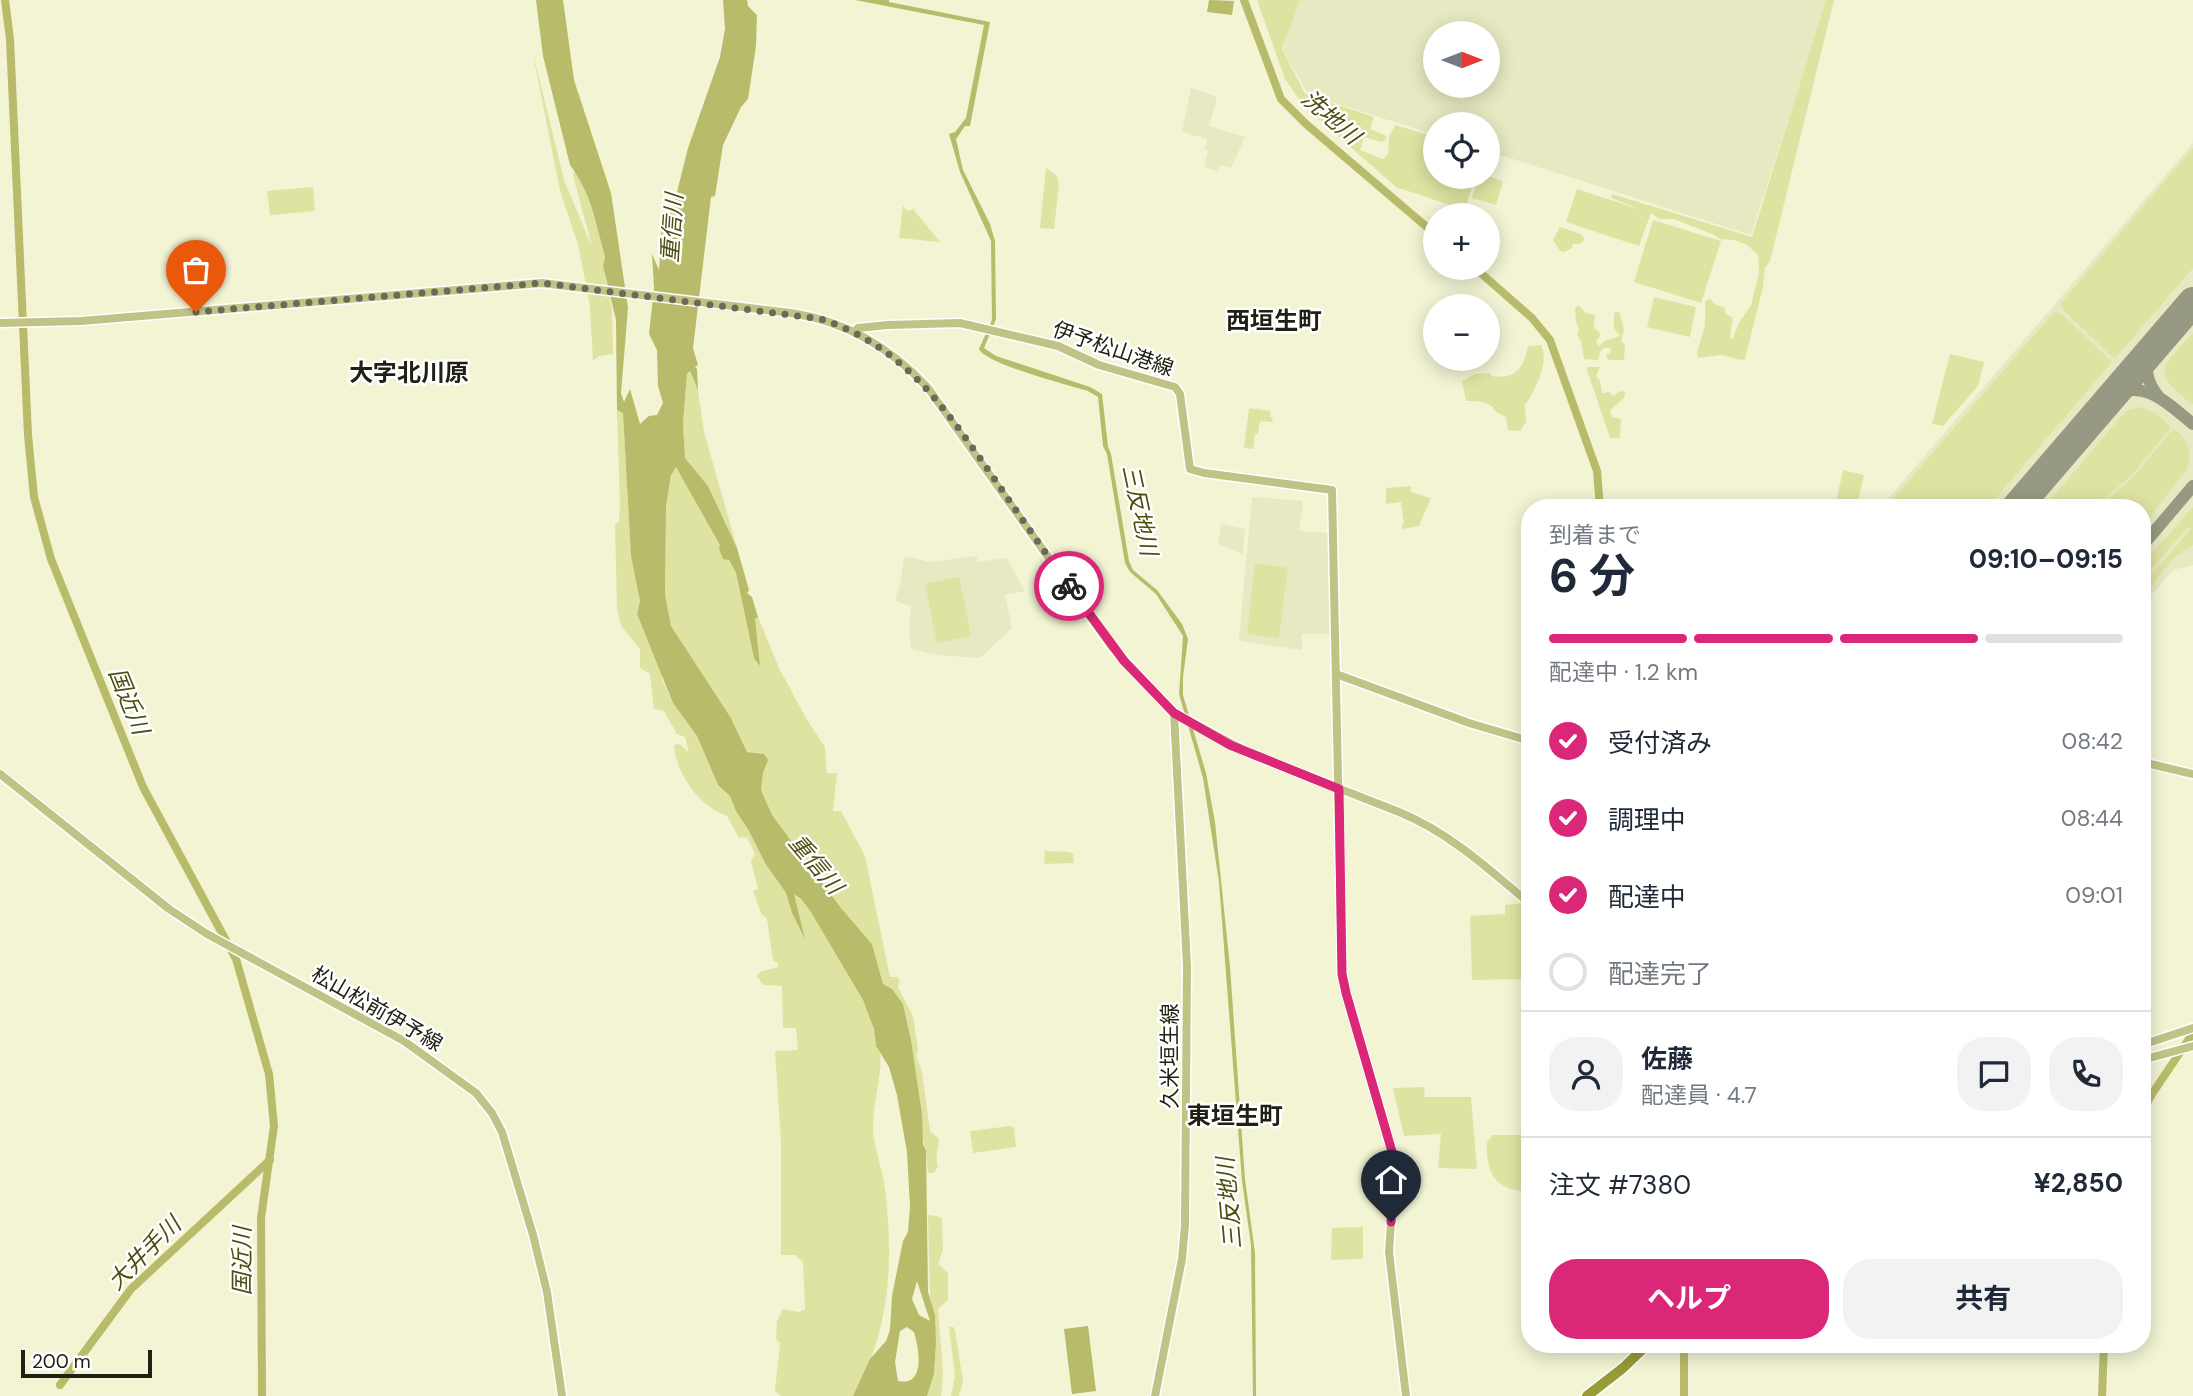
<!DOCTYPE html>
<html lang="ja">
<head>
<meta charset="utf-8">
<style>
	:root { --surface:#fff; --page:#f2f2f3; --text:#1f2937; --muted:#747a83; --line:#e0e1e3; --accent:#db2777 }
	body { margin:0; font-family:"DM Sans","Noto Sans JP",sans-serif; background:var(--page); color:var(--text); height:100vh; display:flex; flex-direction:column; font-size:26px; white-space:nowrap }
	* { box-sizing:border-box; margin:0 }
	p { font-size:23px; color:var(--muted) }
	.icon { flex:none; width:38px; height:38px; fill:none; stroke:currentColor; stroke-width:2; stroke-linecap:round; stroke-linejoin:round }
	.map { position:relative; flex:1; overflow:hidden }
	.sheet { position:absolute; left:1521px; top:499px; width:630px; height:854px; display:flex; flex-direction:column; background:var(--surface); border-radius:28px; box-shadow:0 4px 18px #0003 }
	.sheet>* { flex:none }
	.needle { width:46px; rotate:90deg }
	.buttons { position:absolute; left:1423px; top:21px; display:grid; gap:14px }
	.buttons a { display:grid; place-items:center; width:77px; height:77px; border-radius:50%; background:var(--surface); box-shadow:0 4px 18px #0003; font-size:35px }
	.scale { position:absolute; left:21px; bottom:18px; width:131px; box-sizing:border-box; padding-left:7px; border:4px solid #202014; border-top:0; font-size:19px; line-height:24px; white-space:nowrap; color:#202014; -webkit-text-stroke:5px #fff; paint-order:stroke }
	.pin { position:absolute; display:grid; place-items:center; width:60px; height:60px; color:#fff; margin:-72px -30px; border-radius:50% 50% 50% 0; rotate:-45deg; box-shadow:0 0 7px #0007 }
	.pin .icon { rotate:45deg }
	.courier { position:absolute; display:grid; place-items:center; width:70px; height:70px; margin:-35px; border:5px solid #db2777; border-radius:50%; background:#fff; color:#222; box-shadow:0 2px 9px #0007 }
	.overview em { font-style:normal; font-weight:700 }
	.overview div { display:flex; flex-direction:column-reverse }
	.overview { display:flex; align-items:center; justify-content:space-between; height:119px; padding:0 28px }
	h1 { font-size:46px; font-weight:700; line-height:52px }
	.bar { display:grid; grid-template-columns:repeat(4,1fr); gap:10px 7px; align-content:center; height:84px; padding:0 28px }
	.bar i { height:9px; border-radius:5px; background:var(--line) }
	.bar .on { background:var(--accent) }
	.bar p { grid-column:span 4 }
	.line { display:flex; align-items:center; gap:18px; padding:0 28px; border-top:2px solid var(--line) }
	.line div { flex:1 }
	.round { display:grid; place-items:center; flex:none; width:74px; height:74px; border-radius:28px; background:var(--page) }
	ol { padding:0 28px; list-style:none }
	li { display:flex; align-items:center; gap:21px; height:77px }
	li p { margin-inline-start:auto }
	li .icon { padding:7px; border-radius:50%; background:var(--accent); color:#fff; stroke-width:4 }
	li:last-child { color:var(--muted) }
	li i { width:38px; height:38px; border:4px solid var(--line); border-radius:50% }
	.action { display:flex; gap:14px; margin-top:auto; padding:14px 28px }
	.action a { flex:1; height:80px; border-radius:28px; background:var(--accent); color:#fff; font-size:28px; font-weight:700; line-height:80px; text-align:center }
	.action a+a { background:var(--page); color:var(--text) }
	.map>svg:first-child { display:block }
	.built { fill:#e6e9c1; fill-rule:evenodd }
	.green { fill:#dfe3a2 }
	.water { fill:#b8bb69; fill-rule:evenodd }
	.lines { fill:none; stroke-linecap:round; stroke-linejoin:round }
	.river { stroke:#b8bb69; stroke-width:8 }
	.taxiway { stroke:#989982; stroke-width:12 }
	.runway { stroke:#989982; stroke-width:30 }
	.major-casing { stroke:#fff; stroke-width:11 }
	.highway-casing { stroke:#fff; stroke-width:13 }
	.major { stroke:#c1c386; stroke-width:8 }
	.highway { stroke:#989b36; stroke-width:10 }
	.done { stroke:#6a6a57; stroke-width:7; stroke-dasharray:0 12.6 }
	.route { stroke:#db2777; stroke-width:9 }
	.labels { text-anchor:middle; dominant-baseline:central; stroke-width:5; stroke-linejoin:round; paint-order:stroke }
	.street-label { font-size:21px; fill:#202014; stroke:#fff }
	.water-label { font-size:23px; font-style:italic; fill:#4c4d0f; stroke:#fff }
	.quarter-label { font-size:24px; font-weight:bold; fill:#202014; stroke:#fff }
</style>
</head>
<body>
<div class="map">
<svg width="2193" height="1396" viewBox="0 0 2193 1396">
	<rect width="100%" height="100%" fill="#f2f4d4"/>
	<g class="built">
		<path d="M1298,0H1827L1751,235L1488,151V124H1435V135L1308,94L1283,50ZM1435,33H1488V86H1435Z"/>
		<polygon points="1191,88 1217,97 1209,126 1245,137 1231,168 1220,165 1218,171 1204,167 1208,151 1205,149 1207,139 1182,132"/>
		<polygon points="2193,143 2193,565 2173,570 2142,606 2142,508 1880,508"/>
		<polygon points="1252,497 1303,501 1299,531 1329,533 1331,634 1302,634 1302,650 1241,641 1239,638"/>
		<polygon points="1221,524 1245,529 1243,554 1218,544"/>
		<polygon points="904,556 930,562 977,556 977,562 1007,558 1025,591 1005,595 1012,628 980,658 937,655 911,649 909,627 911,606 895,601 901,580"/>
	</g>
	<g class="green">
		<polygon points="1257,0 1300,0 1282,49 1305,94 1374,117 1370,129 1386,136 1386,139 1382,142 1364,137 1360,150 1380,158 1383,159 1388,154 1389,137 1395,125 1435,137 1435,177 1475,177 1465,210 1396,187 1304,106 1285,79"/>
		<polygon points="1826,0 1834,0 1770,261 1765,268 1763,287 1745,359 1741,360 1722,355 1698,358 1697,353 1705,325 1705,301 1710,299 1716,305 1724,307 1726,314 1733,318 1730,336 1731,339 1733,338 1739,323 1751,305 1759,273 1758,255 1747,245 1734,240 1720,239 1712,234 1674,219 1660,219 1651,213 1639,246 1566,222 1577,189 1644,211 1611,198 1612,194 1752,237"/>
		<path d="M532,49L564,180L592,247L573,175L574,172C592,184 599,235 605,257L603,266L612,309L613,354L599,356L593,361L590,306L578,244L560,191Z"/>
		<polygon points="2193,148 2193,268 2116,357 2113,357 2065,312 2061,303"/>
		<polygon points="1046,168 1057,176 1059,184 1054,229 1040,228"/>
		<polygon points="1488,176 1503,181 1496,205 1472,198 1478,177"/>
		<polygon points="313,187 315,211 270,215 267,191"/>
		<polygon points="903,206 908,211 913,209 940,242 899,238"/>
		<polygon points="1653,220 1721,241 1701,303 1634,282"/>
		<path d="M1560,227L1581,234L1584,238C1583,245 1578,244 1573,244L1572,248L1564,252L1560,251L1553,240Z"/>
		<polygon points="1654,297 1696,307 1690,337 1647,327"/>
		<polygon points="1578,305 1586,313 1595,315 1594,328 1601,334 1596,342 1599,346 1605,341 1620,336 1614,328 1614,314 1616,311 1620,313 1624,330 1621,340 1625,346 1624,360 1608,360 1606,355 1611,352 1611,349 1605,347 1600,352 1598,360 1584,359 1581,341 1577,335 1579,329 1576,322 1575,309"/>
		<polygon points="2054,312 2062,314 2112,362 1988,507 1886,507"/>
		<path d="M2193,333V403L2192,404C2150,371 2162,368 2193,333Z"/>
		<path d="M1541,345C1550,361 1535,391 1525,405L1526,422L1520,431L1508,430L1506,417L1496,412C1490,400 1478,402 1466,401L1462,381L1475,374L1491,373V376C1515,380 1524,368 1528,346Z"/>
		<polygon points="1950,354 1984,362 1978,386 1943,426 1932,424"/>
		<polygon points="1586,367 1600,367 1596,376 1600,381 1602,393 1609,392 1613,396 1621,391 1625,392 1624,398 1610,410 1612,417 1621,419 1620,438 1610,438"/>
		<polygon points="690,371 698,390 704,432 737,548 708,486 685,458 683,423 687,374"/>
		<polygon points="2141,407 2155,413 2171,427 2132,475 2104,498 2096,507 2044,507 2126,411"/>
		<polygon points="1249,408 1270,411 1270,417 1273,418 1272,422 1260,421 1258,434 1255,434 1253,449 1244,448"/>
		<path d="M617,410L623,413L631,556L640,601L637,614L663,674L662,679L673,703L697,736L718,785L731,796L736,811L749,831L765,863L786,893L792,913L803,934L793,893C820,913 865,996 874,1029C875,1034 874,1040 876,1045C877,1048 879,1051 880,1054C883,1072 872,1107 873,1128C874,1150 883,1169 885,1190C894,1262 890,1332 853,1396H781L775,1391L780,1343L776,1339L777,1321L783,1309L799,1312L805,1309L803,1262L795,1255H781V1140L775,1051L798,1050L796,1028H783L782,986L763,985L757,976L760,972L778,967V963L773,961L767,919L761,913L753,891L758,889L751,861L755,854L747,837L739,838L727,816C700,807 676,774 674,745L680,744L689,753L685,737L677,734L664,711L654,709L650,674L640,668V649L621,626L617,608L615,525L619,521L620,506Z"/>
		<path d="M2173,429C2189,438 2192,453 2187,469L2142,527V508L2101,507L2135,475Z"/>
		<path d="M676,466L736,573L754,658L755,618L758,617L779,668L807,720L825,747L827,773H837L833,811H841L865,856L890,977H897L900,980L898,987L913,1016L918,1050L916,1055L922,1072L930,1131L939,1139C939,1148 934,1157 938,1166L934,1173H928L926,1150L922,1137V1114L911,1040L903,1004L892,990L883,984L872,944L841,908L772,815L761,790L763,773L767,760L764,754L747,752L731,718L671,626L665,594L666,506L671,475Z"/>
		<polygon points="1843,470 1864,475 1857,506 1854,507 1835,507"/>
		<polygon points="1411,486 1411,492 1431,498 1419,526 1402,529 1402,525 1404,524 1401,502 1386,504 1386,488"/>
		<polygon points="2193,507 2193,545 2174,558 2142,597 2142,586 2191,529 2188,527 2142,580 2142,565"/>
		<polygon points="1255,563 1288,568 1279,638 1247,634"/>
		<polygon points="959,577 971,636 937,643 925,584"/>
		<polygon points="1045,851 1070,852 1073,854 1074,863 1044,864"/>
		<polygon points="1525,903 1529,907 1529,967 1526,979 1472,980 1470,916 1505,914 1505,905"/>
		<polygon points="1424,1087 1425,1097 1471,1097 1477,1169 1438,1168 1441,1134 1404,1136 1393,1088"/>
		<polygon points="1011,1126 1014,1128 1016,1147 973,1153 970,1131"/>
		<path d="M1529,1135V1191C1495,1191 1486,1173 1487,1142L1493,1135Z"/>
		<polygon points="928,1215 937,1216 942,1219 943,1250 938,1264 948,1273 948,1300 938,1309 943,1373 941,1396 927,1396 934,1374 936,1342 930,1299"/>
		<polygon points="1363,1227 1363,1259 1331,1260 1332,1228"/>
		<polygon points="949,1327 953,1327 955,1330 963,1382 959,1396 951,1396 955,1376"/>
	</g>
	<g class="water">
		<path d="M536,0H563L574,80L611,193L619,247L628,308L621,393L624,402L630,389L640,424L649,416L657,415L663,403L658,386L657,350L649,334L654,288L652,254L659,270L662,226L675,200L688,148L720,57L725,29L723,0H747L748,6L757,15L756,46L748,99L741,107L723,145L715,196L711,197L693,348L698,365L695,367L697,369L698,390L690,371L687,374L683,423L685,458L708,486L737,548L749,590L747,593L752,597L758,617L755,619L760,666L754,658L736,573L729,560L723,559L719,549L720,545L676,467L671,475L666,506L665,594L671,626L731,718L747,752L764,754L768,760L763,773L761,790L772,815L841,908L872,944L883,984L892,989L903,1004L911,1040L922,1114L923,1144L926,1150L928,1292L935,1315L936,1342L934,1374L927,1396H853L870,1359L886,1341L890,1330L892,1296L903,1241L908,1232L910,1206L907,1152L897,1095L889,1067L876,1046L874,1029L863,1000L811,912L801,899L794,894L805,939L792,913L786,893L765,863L749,831L736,811L730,796L718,785L697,736L673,703L637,614L640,601L631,556L623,413L617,410L616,320L603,266L605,257C595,220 592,195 570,165L543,56ZM917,1281L930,1321L919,1315L912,1299ZM907,1327L914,1332C919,1348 926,1387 898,1381L895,1362L900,1331Z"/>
		<path d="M855,0H889V2L990,22L970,126H965L956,139L963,170L990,224L995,241L996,319L984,348L996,356L1090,387L1102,394L1108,447L1111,454L1129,561L1133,570L1157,590L1182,624L1188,639L1183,677V695L1206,773L1215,822L1230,967L1245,1179L1255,1253L1256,1396H1253L1251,1245L1242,1181L1219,882L1203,778L1179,694L1183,636L1156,594L1130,572L1125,563L1107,454L1103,446L1098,397L1088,391C1068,385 986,364 979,349L992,320L991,241L960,172L949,134L955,132L966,118L984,25Z"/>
		<polygon points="1209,0 1234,1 1232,15 1207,12"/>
		<polygon points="1088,1326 1096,1391 1072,1394 1064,1329"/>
	</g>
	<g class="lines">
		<g class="river">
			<polyline points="5,0 10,39 28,435 34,497 51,559 143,787 236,959 269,1074 274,1126 261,1218 262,1396"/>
			<polyline points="1244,0 1281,99 1306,124 1435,234"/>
			<polyline points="1475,268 1532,318 1550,340 1597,471 1600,508"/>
			<polyline points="2142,1112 2152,1094 2193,1033"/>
			<polyline points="1684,1344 1684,1396"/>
			<polyline points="60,1385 131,1289 270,1160"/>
			<polyline points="2102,1396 2104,1344"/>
		</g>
		<g class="taxiway">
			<path d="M2150,352C2144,369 2147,382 2158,396"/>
			<path d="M2112,396C2145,378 2168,404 2193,424"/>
			<polyline points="2142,546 2193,486"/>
		</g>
		<polyline class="runway" points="2016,508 2193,302"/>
		<g class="major-casing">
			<g id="major">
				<path d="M0,323L81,321L542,283L791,313C845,321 891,348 928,388L1112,647L1174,713L1251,754L1399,812C1450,833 1489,869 1530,904"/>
				<polyline points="854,332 858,328 888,325 960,323 1058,346 1099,365 1175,387 1180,394 1190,469 1204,473 1332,490 1342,973 1346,993 1393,1155 1394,1179 1389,1252 1406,1396"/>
				<polyline points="1336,674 1469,723 1530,741"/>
				<polyline points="2142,762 2193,774"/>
				<polyline points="0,774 169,909 207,934 404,1041 476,1093 492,1113 502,1132 533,1235 547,1292 562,1396"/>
				<polyline points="2142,1045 2193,1028"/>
				<polyline points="2142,1060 2193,1046"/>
				<polyline points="1155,1396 1182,1259 1185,1225 1187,966 1174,713"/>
			</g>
		</g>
		<g class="highway-casing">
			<polyline id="highway" points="1587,1396 1623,1368 1648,1344"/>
		</g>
		<use href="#major" class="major"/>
		<use href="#highway" class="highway"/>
	</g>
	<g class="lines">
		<path class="done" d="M196,312L542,283L821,319C907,347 949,414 998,484C1021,518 1045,552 1069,586"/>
		<polyline class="route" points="1069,586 1124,661 1174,713 1230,745 1339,789 1342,974 1346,993 1393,1155 1394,1179 1391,1222"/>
	</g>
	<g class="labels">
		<g class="street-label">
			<text transform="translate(1113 349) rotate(19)">伊予松山港線</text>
			<text transform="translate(377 1009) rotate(30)">松山松前伊予線</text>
			<text transform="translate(1170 1056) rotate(-90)">久米垣生線</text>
		</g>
		<g class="water-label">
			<text transform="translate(1331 117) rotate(41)">洗地川</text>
			<text transform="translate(672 228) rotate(-86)">重信川</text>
			<text transform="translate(1140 510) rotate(78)">三反地川</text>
			<text transform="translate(129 701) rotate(68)">国近川</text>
			<text transform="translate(816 864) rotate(50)">重信川</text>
			<text transform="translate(1229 1203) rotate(-95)">三反地川</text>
			<text transform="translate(144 1253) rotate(-45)">大井手川</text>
			<text transform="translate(242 1261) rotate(-90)">国近川</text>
		</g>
		<g class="quarter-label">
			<text x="1274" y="320">西垣生町</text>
			<text x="409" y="372">大字北川原</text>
			<text x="1235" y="1115">東垣生町</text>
		</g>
	</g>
</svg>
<div class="buttons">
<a><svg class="needle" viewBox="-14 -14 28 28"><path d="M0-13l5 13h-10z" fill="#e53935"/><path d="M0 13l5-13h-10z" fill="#747a83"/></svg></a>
<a><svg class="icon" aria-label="locate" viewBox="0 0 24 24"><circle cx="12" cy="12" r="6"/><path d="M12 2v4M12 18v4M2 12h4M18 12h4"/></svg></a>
<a>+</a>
<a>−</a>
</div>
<div class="scale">200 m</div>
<div class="pin" style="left:196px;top:312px;background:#ea580c"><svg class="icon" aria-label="bag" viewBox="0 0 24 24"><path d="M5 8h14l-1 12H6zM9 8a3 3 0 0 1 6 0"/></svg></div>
<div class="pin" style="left:1391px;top:1222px;background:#1f2937"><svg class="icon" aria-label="home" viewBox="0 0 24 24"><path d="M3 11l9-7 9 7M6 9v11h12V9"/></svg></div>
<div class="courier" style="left:1069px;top:586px"><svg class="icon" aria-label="bike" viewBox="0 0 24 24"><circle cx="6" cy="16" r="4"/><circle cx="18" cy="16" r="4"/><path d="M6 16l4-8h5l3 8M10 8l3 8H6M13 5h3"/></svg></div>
<section class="sheet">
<div class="overview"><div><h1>6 分</h1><p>到着まで</p></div><em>09:10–09:15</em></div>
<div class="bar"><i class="on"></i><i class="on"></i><i class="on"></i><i></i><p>配達中 · 1.2 km</p></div>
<ol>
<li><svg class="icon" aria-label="check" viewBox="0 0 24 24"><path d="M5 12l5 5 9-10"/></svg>受付済み<p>08:42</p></li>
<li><svg class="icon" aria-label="check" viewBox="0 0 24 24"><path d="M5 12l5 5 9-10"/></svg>調理中<p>08:44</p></li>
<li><svg class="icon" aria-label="check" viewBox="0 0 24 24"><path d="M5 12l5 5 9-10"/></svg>配達中<p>09:01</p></li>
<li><i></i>配達完了</li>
</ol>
<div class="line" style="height:126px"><a class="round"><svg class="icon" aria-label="person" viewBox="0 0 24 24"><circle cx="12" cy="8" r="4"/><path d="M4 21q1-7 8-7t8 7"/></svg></a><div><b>佐藤</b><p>配達員 · 4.7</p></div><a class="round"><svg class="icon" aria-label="chat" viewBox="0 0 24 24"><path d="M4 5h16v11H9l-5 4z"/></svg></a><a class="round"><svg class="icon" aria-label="phone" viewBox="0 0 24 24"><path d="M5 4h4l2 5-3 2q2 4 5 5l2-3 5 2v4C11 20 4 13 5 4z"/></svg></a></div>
<div class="line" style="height:91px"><div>注文 #7380</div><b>¥2,850</b></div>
<div class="action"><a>ヘルプ</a><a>共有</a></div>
</section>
</div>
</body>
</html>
